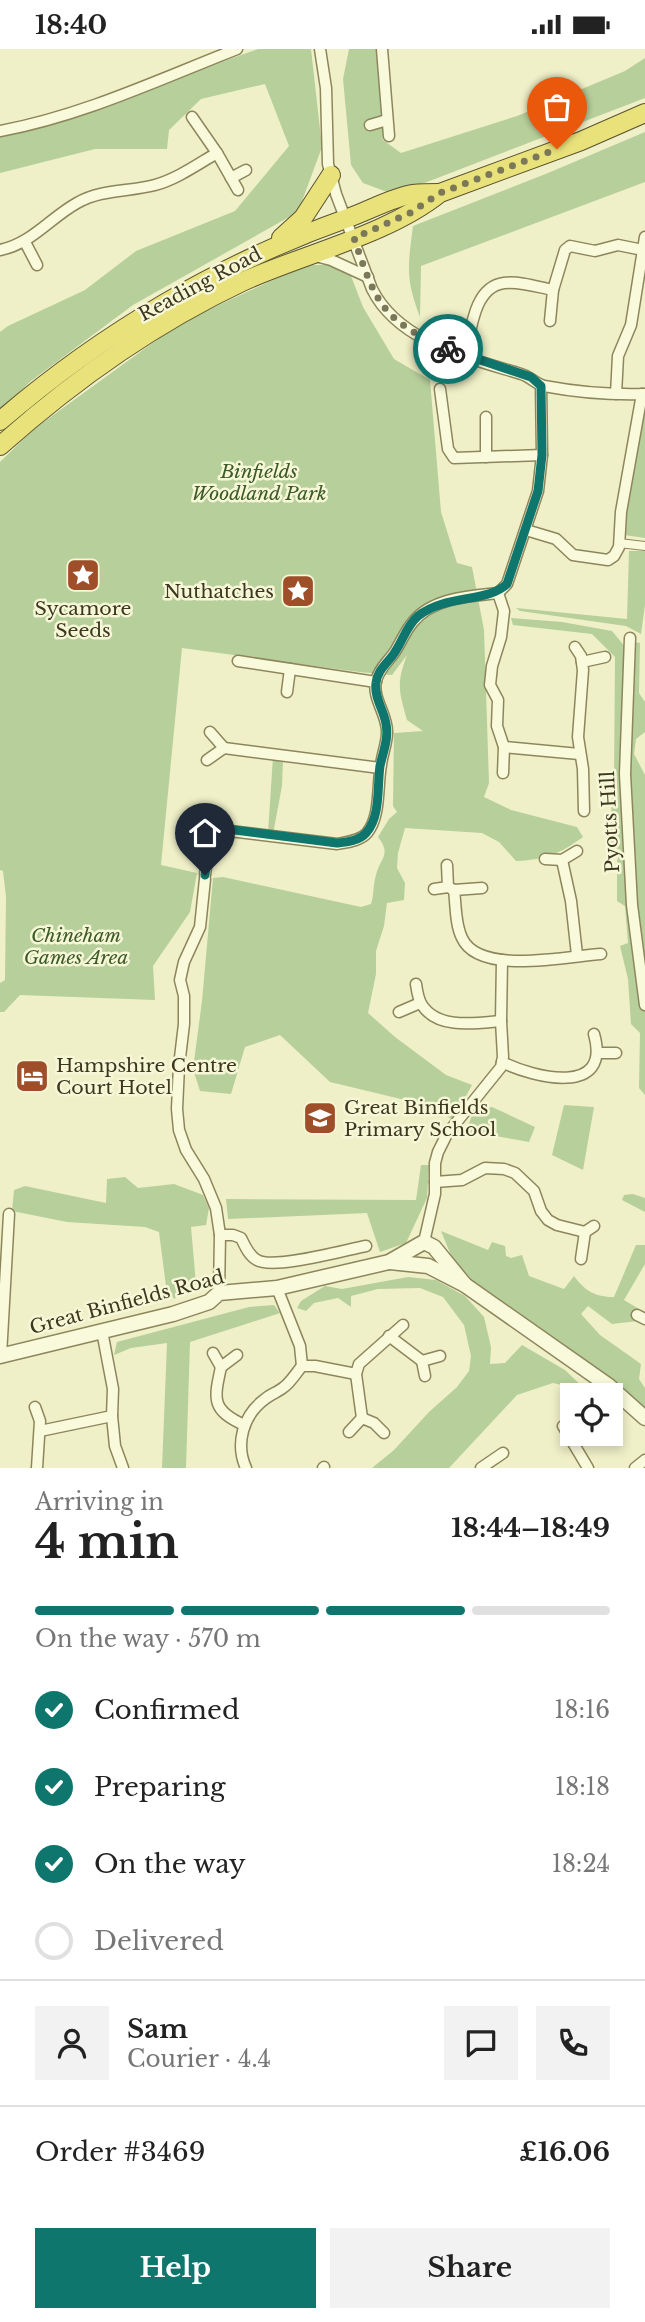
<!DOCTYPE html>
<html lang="en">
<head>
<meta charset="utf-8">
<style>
	:root { --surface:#fff; --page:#f2f2f2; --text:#222; --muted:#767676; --line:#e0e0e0; --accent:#0f766e }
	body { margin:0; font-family:"Libre Baskerville",serif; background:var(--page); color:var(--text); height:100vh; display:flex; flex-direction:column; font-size:26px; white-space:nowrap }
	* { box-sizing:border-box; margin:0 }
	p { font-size:23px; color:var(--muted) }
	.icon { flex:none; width:38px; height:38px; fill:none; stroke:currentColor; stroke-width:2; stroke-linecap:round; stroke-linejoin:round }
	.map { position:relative; height:1419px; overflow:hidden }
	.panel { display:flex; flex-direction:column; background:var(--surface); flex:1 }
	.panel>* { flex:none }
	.tools { position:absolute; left:560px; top:1334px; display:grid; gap:14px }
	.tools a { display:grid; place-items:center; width:63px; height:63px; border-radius:0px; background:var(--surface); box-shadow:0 4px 10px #0003; font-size:35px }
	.pin { position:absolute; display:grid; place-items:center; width:60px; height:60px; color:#fff; margin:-72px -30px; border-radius:50% 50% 50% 0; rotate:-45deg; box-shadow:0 0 7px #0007 }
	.pin .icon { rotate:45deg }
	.courier { position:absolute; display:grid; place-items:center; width:70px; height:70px; margin:-35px; border:5px solid #0f766e; border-radius:50%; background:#fff; color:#222; box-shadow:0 2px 9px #0007 }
	.overview em { font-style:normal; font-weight:700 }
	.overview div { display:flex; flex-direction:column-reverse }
	.overview { display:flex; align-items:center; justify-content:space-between; height:119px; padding:0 35px }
	h1 { font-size:46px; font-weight:700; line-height:52px }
	.bar { display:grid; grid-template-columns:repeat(4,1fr); gap:10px 7px; align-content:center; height:84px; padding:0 35px }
	.bar i { height:9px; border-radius:5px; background:var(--line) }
	.bar .on { background:var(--accent) }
	.bar p { grid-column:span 4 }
	.line { display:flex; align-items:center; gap:18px; padding:0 35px; border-top:2px solid var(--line) }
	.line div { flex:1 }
	.round { display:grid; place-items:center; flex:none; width:74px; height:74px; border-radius:0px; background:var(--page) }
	ol { padding:0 35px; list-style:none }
	li { display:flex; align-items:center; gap:21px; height:77px }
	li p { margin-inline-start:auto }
	li .icon { padding:7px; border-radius:50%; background:var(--accent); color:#fff; stroke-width:4 }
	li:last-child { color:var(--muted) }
	li i { width:38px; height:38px; border:4px solid var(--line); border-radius:50% }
	.primary-button { display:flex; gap:14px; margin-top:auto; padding:14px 35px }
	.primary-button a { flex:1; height:80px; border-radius:0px; background:var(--accent); color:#fff; font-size:28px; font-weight:700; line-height:80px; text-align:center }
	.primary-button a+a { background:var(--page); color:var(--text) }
	.status { display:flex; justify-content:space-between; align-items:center; height:49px; padding:0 35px; background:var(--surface); direction:ltr }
	.status svg { height:19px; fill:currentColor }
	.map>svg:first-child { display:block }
	.green { fill:#b7cf9a }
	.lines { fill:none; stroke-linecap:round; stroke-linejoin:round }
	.pedestrian-casing { stroke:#8d865c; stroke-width:10 }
	.minor-casing { stroke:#8d865c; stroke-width:13 }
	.tertiary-casing { stroke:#8d865c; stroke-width:17 }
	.trunk-casing { stroke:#5b5230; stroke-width:20 }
	.pedestrian { stroke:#f9fadb; stroke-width:8 }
	.minor { stroke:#f9fadb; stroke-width:10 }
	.tertiary { stroke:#f9fadb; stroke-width:14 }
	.trunk { stroke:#e9e27b; stroke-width:18 }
	.done { stroke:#7b785a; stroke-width:7; stroke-dasharray:0 12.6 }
	.route { stroke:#0f766e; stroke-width:9 }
	.labels { text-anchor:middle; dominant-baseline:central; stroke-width:5; stroke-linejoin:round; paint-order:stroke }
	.street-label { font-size:19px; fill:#3d3720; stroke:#f6f7d7 }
	.park-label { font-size:19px; font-style:italic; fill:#3b5a26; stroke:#f6f7d7 }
	.poi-label { font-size:19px; fill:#3d3720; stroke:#f6f7d7; text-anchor:start }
</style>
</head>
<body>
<div class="status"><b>18:40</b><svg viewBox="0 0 49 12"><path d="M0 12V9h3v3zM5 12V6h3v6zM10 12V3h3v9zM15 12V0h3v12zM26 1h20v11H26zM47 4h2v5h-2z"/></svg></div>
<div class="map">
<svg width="645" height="1419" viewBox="0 0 645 1419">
	<rect width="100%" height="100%" fill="#eff0c7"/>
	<g class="green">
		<polygon points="258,0 311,0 322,98 298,163 133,256 31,332 0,362 0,283 8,277 85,241 136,202 235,162 289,97 265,35 201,50 169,81 167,100 95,100 0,124 0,87 24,83"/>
		<polygon points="349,0 377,0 383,91 401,104 517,67 625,22 645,9 645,49 427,133 390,144 363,134 351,116 343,30"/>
		<path d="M645,83V133L421,217L420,268C405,228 408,218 413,177L548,124Z"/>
		<path d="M305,216H329L351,227L363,258L394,310L430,331L441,463L457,514L472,518L484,581L489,734L484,748L511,761L577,778L583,788C560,805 544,811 516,812L499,793L482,784L405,779L398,804L397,819L405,834L404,851L387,854L384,877L376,902V925L368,964L395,988L446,1026L472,1036L453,1071L430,1057L330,1033L280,986L245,998L231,1045L200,1042L193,1020L202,952L213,829L223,828L361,858L371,855C374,846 373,835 376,826C380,809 392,806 378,788L389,770L397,763L393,757L394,684L423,682L407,671C399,642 396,635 407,606L392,626L359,623L182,599L161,816L197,824L190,863L153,917L155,951L20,946L4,963H0V934L5,931L6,848L3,822L0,821V413L34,380L180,274Z"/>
		<polygon points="645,359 645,489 624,486 628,417"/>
		<polygon points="629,502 645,502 645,556 641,585 626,577 520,562 516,559 627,570"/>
		<polygon points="511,569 562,573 612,582 626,599 635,593 640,594 639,644 645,653 645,683 636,690 634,705 645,726 645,1046 639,1039 640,984 631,975 628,930 620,897 628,894 625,857 617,852 617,812 621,801 608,796 614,733 615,608 592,585 513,576"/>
		<polygon points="273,708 283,710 282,737 273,785 268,784"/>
		<polygon points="564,1056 594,1058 583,1121 552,1106"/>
		<polygon points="492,1058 535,1078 529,1093 484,1085 465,1086 473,1063"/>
		<polygon points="421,1116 429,1116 427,1149 406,1194 380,1203 367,1164 228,1170 226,1150 416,1151"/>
		<polygon points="125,1128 138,1139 174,1135 203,1146 209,1159 206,1176 191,1178 196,1235 174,1250 166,1237 159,1183 145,1178 67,1173 12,1162 14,1141 25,1137 106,1154 107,1130"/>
		<polygon points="633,1145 645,1149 645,1163 622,1151 624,1146"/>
		<path d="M441,1182L488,1201L492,1193L505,1197L506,1207L511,1209L522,1206L529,1227L564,1240L574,1227C585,1242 595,1248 614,1248L636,1196H645V1215L624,1251L644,1263L638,1272L612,1275L588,1257L581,1265L600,1286L641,1315L639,1330L645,1339V1361L584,1312L464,1229L450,1204Z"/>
		<polygon points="408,1228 436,1231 465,1247 484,1268 491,1298 490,1315 505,1314 522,1296 565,1321 587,1342 553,1334 517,1346 449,1419 372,1419 394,1401 429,1363 457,1338 469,1322 471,1307 464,1276 443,1248 420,1239 378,1240 351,1247 351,1258 338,1249 314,1254 306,1262 297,1259 301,1252 325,1237 342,1240"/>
		<polygon points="274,1256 280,1264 190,1293 186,1419 162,1419 167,1294 131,1299 114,1306 117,1293 249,1258"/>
	</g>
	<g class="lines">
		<g class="pedestrian-casing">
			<polyline id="pedestrian" points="619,494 645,497"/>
		</g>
		<g class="minor-casing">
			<g id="minor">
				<path d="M320,0L326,39L328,115L336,145L372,240C398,293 469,309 521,325C529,327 536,335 544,337C576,343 612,346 645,345"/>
				<polyline points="382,0 389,87"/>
				<polyline points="192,68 217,104 238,141"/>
				<polyline points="370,76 387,71"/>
				<path d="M0,82C82,67 160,30 237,0"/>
				<polyline points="231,129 246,121"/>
				<polyline points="25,193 37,216"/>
				<path d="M0,201C31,195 50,169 77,154C102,140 128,143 155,136C177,130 198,115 217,104"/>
				<polyline points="315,207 331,211 368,228"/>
				<polyline points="550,272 553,241 565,201 570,197 595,202 618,196 643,201"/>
				<path d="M465,308C471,283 473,238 504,234C520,232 538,238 553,241"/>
				<polyline points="440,340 448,400 454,409 542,406"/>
				<polyline points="616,345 618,307 631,276 645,188"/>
				<polyline points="486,368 486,408"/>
				<polyline points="526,481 556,490 573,506 608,511 614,507 619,498 621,463 642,345"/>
				<polyline points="498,544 507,535 538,442 542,406 541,336"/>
				<polyline points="498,544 504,562 501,588 492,617 490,636 498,651 497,677 504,698 503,724"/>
				<polyline points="630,589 625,725 632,856 645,956"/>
				<polyline points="575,598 581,607 583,621 578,688 583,720 584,762"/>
				<polyline points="238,612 376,633"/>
				<polyline points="582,613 605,608"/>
				<polyline points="287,643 290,620"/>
				<polyline points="504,698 579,705"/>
				<polyline points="224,699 380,719"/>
				<polyline points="207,711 224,699 210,683"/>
				<path d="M189,777L337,795C347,793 360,792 367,784C381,767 377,737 381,716C382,706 387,694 387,684C388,666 372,650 376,632C379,619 390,611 396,601C402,591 406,581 413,573C432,549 470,547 498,544"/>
				<polyline points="545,810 562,811 577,802"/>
				<polyline points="562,811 571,852 577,906"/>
				<polyline points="447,816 448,838"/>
				<polyline points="205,826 211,778"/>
				<polyline points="205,830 200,878 184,913 180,931 184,947 184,975 179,1017 177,1060 179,1081 186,1101 204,1130 216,1159 220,1186 219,1244"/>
				<polyline points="434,840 448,838 454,841 482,839"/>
				<path d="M454,841C456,856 455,875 462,889C479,927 568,907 601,905"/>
				<path d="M416,935C417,942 418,950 422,956C438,981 477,974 501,972"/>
				<polyline points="399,963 420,954"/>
				<polyline points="597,1004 616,1004"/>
				<path d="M502,1013C534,1029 612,1048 594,985"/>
				<polyline points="435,1133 462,1131 485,1119 504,1120 515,1124 534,1142 541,1162 548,1171 557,1176 585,1183 594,1177"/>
				<path d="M220,1186H233L241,1189C245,1197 249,1207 257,1211C273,1221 345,1201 366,1197"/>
				<polyline points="424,1193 435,1145 435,1114 438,1103 447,1085 501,1018 503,1008 501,972 502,911"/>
				<polyline points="581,1210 585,1183"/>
				<polyline points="277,1239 300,1297 302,1317"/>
				<polyline points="637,1266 645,1270"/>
				<polyline points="102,1282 113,1340 112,1367 115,1397 123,1419"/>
				<polyline points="389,1287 422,1312"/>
				<polyline points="213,1304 221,1318 237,1306"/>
				<polyline points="1,1307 9,1165"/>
				<path d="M221,1318C214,1350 211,1361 244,1376"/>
				<polyline points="425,1327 422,1312 440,1307"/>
				<polyline points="35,1358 40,1372 37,1419"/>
				<polyline points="362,1369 356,1325 359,1315 403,1276"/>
				<polyline points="563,1377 588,1419"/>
				<polyline points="40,1382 112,1367"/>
				<polyline points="349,1383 362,1369 374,1374 384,1384"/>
				<path d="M246,1419C235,1395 243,1366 265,1350C271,1345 278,1343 284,1338C291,1333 296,1324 302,1317H315L356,1325"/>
				<polyline points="323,1419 324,1418"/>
				<polyline points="481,1419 503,1404"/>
				<polyline points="635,1419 645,1411"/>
			</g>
		</g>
		<g class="tertiary-casing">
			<g id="tertiary">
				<polyline points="390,1213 428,1217 465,1236 609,1337 645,1369"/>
				<polyline points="0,1307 173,1265 209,1253 219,1244 277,1239 389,1213 424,1193 434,1198 465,1236"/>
			</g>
		</g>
		<g class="trunk-casing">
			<g id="trunk">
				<polyline points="281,189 303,169 331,126"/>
				<path d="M0,372C102,284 221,214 348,169C368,162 393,148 413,145C422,144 431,144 440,144"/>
				<path d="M0,397C73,332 153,275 242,233C303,205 388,186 440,144L581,92L645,64"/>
			</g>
		</g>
		<use href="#pedestrian" class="pedestrian"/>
		<use href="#minor" class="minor"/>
		<use href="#tertiary" class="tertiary"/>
		<use href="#trunk" class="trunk"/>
	</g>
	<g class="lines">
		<path class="done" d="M448,300C382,271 376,255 354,189L410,164L440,144L557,100"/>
		<path class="route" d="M205,826L211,778L337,794C347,793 359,792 366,784C381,767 377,737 380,717C383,703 389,689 386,675C384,661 374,649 376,634C377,621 389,613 395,603C403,591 407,576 418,567C446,545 487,554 507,535L538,442L542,406L541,337L531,328L448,300"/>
	</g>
	<defs>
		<g id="sight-square" transform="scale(1.75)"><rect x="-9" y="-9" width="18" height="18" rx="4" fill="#9e4f2a" stroke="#f6f7d7"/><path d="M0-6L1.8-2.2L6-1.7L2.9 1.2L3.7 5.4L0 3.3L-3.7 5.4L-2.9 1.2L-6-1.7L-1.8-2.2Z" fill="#fff"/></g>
		<g id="hotel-square" transform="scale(1.75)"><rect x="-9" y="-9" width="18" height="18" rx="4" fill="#9e4f2a" stroke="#f6f7d7"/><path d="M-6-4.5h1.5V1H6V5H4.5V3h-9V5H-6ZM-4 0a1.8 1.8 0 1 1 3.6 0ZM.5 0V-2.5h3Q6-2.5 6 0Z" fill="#fff"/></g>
		<g id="school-square" transform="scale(1.75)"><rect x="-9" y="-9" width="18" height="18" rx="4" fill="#9e4f2a" stroke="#f6f7d7"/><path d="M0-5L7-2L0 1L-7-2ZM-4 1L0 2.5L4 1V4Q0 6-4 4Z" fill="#fff"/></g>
	</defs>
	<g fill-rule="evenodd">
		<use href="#sight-square" x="83" y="526"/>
		<use href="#sight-square" x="298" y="542"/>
		<use href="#hotel-square" x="32" y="1027"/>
		<use href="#school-square" x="320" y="1069"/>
	</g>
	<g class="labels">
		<g class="street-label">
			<text transform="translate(200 235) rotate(-28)">Reading Road</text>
			<text transform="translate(610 773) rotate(-93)">Pyotts Hill</text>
			<text transform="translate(127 1253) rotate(-15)">Great Binfields Road</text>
		</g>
		<g class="park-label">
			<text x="259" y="422">Binfields<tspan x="259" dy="22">Woodland Park</tspan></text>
			<text x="76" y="886">Chineham<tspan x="76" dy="22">Games Area</tspan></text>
		</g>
		<g class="poi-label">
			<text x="274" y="542" text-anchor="end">Nuthatches</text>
			<text x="83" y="559" text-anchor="middle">Sycamore<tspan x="83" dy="22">Seeds</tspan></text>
			<text x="56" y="1016">Hampshire Centre<tspan x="56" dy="22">Court Hotel</tspan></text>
			<text x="344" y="1058">Great Binfields<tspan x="344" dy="22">Primary School</tspan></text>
		</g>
	</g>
</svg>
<div class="tools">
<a><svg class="icon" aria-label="locate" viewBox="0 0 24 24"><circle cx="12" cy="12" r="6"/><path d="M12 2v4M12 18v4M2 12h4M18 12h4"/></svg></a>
</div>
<div class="pin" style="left:557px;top:100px;background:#ea580c"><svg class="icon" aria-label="bag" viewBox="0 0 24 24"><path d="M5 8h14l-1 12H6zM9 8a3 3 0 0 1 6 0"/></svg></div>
<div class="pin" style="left:205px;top:826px;background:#1f2937"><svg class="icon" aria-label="home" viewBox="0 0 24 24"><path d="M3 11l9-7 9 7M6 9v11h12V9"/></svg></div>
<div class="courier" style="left:448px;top:300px"><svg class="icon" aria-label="bike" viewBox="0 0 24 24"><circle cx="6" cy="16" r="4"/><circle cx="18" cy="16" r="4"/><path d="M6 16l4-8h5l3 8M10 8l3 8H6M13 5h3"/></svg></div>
</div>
<section class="panel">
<div class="overview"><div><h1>4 min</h1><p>Arriving in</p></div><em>18:44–18:49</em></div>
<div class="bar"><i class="on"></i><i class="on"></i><i class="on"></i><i></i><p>On the way · 570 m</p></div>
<ol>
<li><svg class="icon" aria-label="check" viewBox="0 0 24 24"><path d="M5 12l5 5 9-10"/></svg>Confirmed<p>18:16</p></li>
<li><svg class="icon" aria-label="check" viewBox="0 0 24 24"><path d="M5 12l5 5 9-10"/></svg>Preparing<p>18:18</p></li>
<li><svg class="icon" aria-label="check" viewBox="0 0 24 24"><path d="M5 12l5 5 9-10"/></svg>On the way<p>18:24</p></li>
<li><i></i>Delivered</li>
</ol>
<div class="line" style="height:126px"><a class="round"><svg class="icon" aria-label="person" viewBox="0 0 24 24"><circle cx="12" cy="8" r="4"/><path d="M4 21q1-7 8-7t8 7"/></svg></a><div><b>Sam</b><p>Courier · 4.4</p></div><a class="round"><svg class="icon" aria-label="chat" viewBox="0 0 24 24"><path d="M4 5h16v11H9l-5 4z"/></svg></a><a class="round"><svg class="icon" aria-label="phone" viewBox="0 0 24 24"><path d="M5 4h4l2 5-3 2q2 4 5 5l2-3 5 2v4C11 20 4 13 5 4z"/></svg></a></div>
<div class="line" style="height:91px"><div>Order #3469</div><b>£16.06</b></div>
<div class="primary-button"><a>Help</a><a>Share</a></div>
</section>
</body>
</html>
